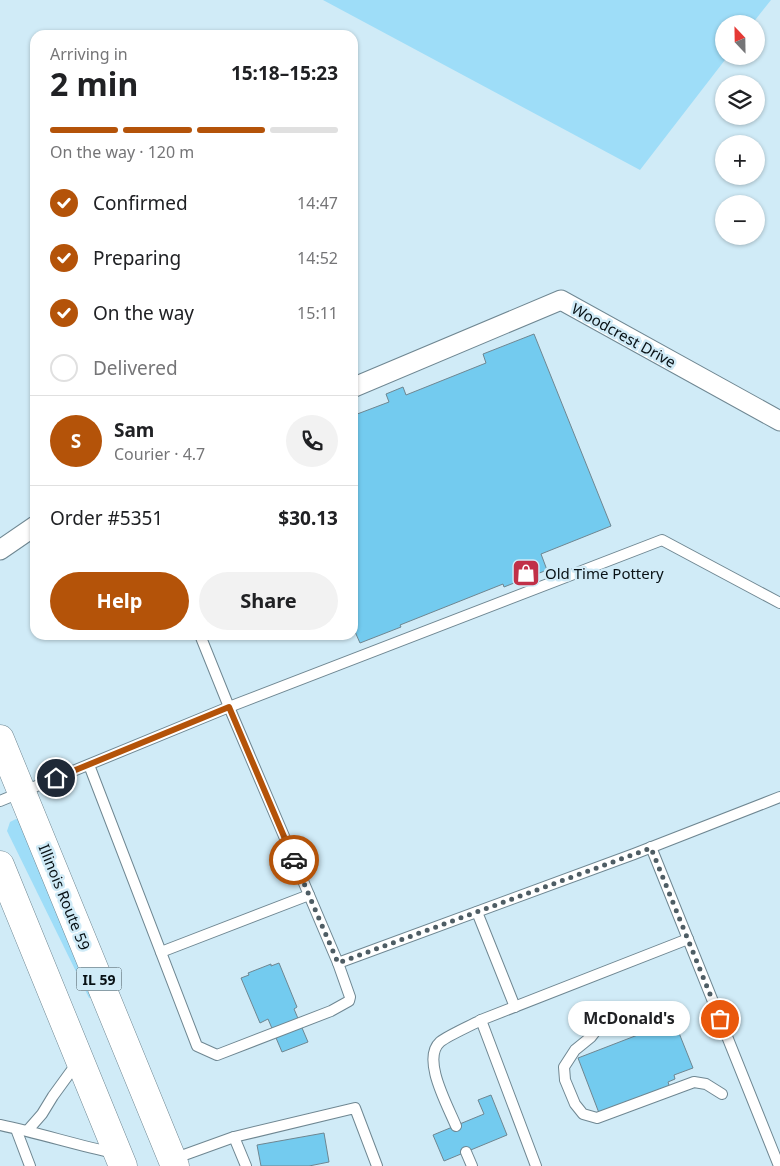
<!DOCTYPE html>
<html lang="en">
<head>
<meta charset="utf-8">
<style>
	:root { --surface:#fff; --page:#f2f2f2; --text:#202124; --muted:#757577; --line:#e0e0e0; --accent:#b45309 }
	body { margin:0; font-family:"Noto Sans",sans-serif; background:var(--page); color:var(--text); height:100vh; display:flex; flex-direction:column; font-size:19px; white-space:nowrap }
	* { box-sizing:border-box; margin:0 }
	p { font-size:16px; color:var(--muted) }
	.icon { flex:none; width:28px; height:28px; fill:none; stroke:currentColor; stroke-width:2; stroke-linecap:round; stroke-linejoin:round }
	.map { position:relative; flex:1; overflow:hidden }
	.sheet { position:absolute; left:30px; top:30px; width:328px; height:610px; display:flex; flex-direction:column; background:var(--surface); border-radius:15px; box-shadow:0 1px 4px #0004 }
	.sheet>* { flex:none }
	.needle { width:32px; rotate:338deg }
	.tools { position:absolute; left:715px; top:15px; display:grid; gap:10px }
	.tools a { display:grid; place-items:center; width:50px; height:50px; border-radius:50%; background:var(--surface); box-shadow:0 1px 4px #0004; font-size:25px }
	.pin { position:absolute; display:grid; place-items:center; width:42px; height:42px; color:#fff; margin:-21px; border:2px solid #fff; border-radius:50%; box-shadow:0 1px 5px #0007 }
	.courier { position:absolute; display:grid; place-items:center; width:50px; height:50px; margin:-25px; border:4px solid #b45309; border-radius:50%; background:#fff; color:#222; box-shadow:0 1px 6px #0007 }
	.bubble { position:absolute; height:35px; border-radius:18px; background:var(--surface); box-shadow:0 1px 4px #0004; font-size:16px; font-weight:700; line-height:35px; text-align:center }
	.headline em { font-style:normal; font-weight:700 }
	.headline div { display:flex; flex-direction:column-reverse }
	.headline { display:flex; align-items:center; justify-content:space-between; height:85px; padding:0 20px }
	h1 { font-size:32px; font-weight:700; line-height:38px }
	.bar { display:grid; grid-template-columns:repeat(4,1fr); gap:8px 5px; align-content:center; height:60px; padding:0 20px }
	.bar i { height:6px; border-radius:4px; background:var(--line) }
	.bar .on { background:var(--accent) }
	.bar p { grid-column:span 4 }
	.line { display:flex; align-items:center; gap:12px; padding:0 20px; border-top:1px solid var(--line) }
	.line div { flex:1 }
	.round { display:grid; place-items:center; flex:none; width:52px; height:52px; border-radius:26px; background:var(--page) }
	ol { padding:0 20px; list-style:none }
	li { display:flex; align-items:center; gap:15px; height:55px }
	li p { margin-inline-start:auto }
	li .icon { padding:5px; border-radius:50%; background:var(--accent); color:#fff; stroke-width:4 }
	li:last-child { color:var(--muted) }
	li i { width:28px; height:28px; border:2px solid var(--line); border-radius:50% }
	.button { display:flex; gap:10px; margin-top:auto; padding:10px 20px }
	.button a { flex:1; height:58px; border-radius:30px; background:var(--accent); color:#fff; font-size:20px; font-weight:700; line-height:58px; text-align:center }
	.button a+a { background:var(--page); color:var(--text) }
	.map>svg:first-child { display:block }
	.green { fill:#9eddf8 }
	.building { fill:#73cbef; stroke:#6e8691 }
	.lines { fill:none; stroke-linecap:round; stroke-linejoin:round }
	.lane-casing { stroke:#6f8792; stroke-width:12 }
	.street-casing { stroke:#6f8792; stroke-width:21 }
	.primary-casing { stroke:#6f8792; stroke-width:29 }
	.lane { stroke:#fff; stroke-width:10 }
	.street { stroke:#fff; stroke-width:19 }
	.primary { stroke:#fff; stroke-width:28 }
	.done { stroke:#4e5d64; stroke-width:5; stroke-dasharray:0 9 }
	.route { stroke:#b45309; stroke-width:6 }
	.labels { text-anchor:middle; dominant-baseline:central; stroke-width:5; stroke-linejoin:round; paint-order:stroke }
	.shield { fill:#d0ebf7; stroke:#445259; stroke-width:1 }
	.shield-label { font-size:14px; font-weight:bold; fill:#081115 }
	.street-label { font-size:15px; fill:#081115; stroke:#d0ebf7 }
	.poi-label { font-size:15px; fill:#081115; stroke:#d0ebf7; text-anchor:start }
</style>
</head>
<body>
<div class="map">
<svg width="780" height="1166" viewBox="0 0 780 1166">
	<rect width="100%" height="100%" fill="#d0ebf7"/>
	<g class="green">
		<polygon points="323,0 771,0 752,24 724,24 724,56 728,56 640,170"/>
		<polygon points="16,819 19,820 92,997 89,998 7,831 10,822"/>
	</g>
	<g class="building">
		<polygon points="534,334 611,526 541,554 547,570 504,587 503,584 400,625 401,627 360,643 352,625 352,416 389,402 386,394 403,387 406,395 486,363 483,354"/>
		<polygon points="279,963 297,1007 294,1009 308,1042 282,1052 268,1019 260,1023 241,978 249,975 248,973 271,964 271,966"/>
		<polygon points="675,1023 693,1068 674,1075 675,1079 668,1082 670,1088 599,1113 578,1058 648,1031 649,1033"/>
		<polygon points="491,1095 507,1135 444,1161 433,1135 484,1114 478,1100"/>
		<polygon points="324,1133 329,1162 309,1166 261,1166 257,1145"/>
	</g>
	<g class="lines">
		<g class="lane-casing">
			<g id="lane">
				<polyline points="200,635 229,707 338,963 634,854 780,797"/>
				<polyline points="89,765 197,1046 217,1055 331,1011 349,1001 350,997 338,963"/>
				<polyline points="0,801 229,707 662,540 780,603"/>
				<polyline points="651,847 779,1166"/>
				<polyline points="477,912 515,1007"/>
				<polyline points="161,952 309,895"/>
				<polyline points="604,1020 591,1037 575,1050 564,1067 565,1080 575,1104 583,1114 597,1118 694,1082 706,1084 722,1094"/>
				<path d="M0,1125C39,1133 76,1145 114,1153"/>
				<path d="M456,1126C448,1106 421,1059 440,1042C449,1035 470,1026 481,1020"/>
				<polyline points="16,1129 30,1166"/>
				<polyline points="28,1130 42,1114 53,1096 77,1063"/>
				<polyline points="234,1137 246,1166"/>
				<polyline points="466,1152 472,1166"/>
				<polyline points="173,1159 234,1137 355,1108 377,1166"/>
				<polyline points="536,1166 481,1020 688,939"/>
			</g>
		</g>
		<g class="street-casing">
			<g id="street">
				<polyline points="352,388 561,300 780,421"/>
				<polyline points="0,550 35,526"/>
			</g>
		</g>
		<g class="primary-casing">
			<g id="primary">
				<polyline points="0,739 175,1166"/>
				<polyline points="0,865 123,1166"/>
			</g>
		</g>
		<use href="#lane" class="lane"/>
		<use href="#street" class="street"/>
		<use href="#primary" class="primary"/>
	</g>
	<g class="lines">
		<polyline class="done" points="294,860 338,963 651,848 720,1019"/>
		<polyline class="route" points="56,778 229,707 294,860"/>
	</g>
	<defs>
		<g id="shop-square" transform="scale(1.4375)"><rect x="-9" y="-9" width="18" height="18" rx="4" fill="#c13048" stroke="#d0ebf7"/><path d="M-5-2.5h2.3a2.7 3.5 0 0 1 5.4 0H5L5.5 6h-11ZM-1.5-2.5h3a1.5 2.3 0 0 0-3 0Z" fill="#fff"/></g>
	</defs>
	<g fill-rule="evenodd">
		<use href="#shop-square" x="526" y="573"/>
	</g>
	<g class="labels">
		<rect class="shield" x="76.5" y="967.5" width="45" height="23" rx="4"/>
		<g class="shield-label">
			<text x="99" y="979">IL 59</text>
		</g>
		<g class="street-label">
			<text transform="translate(624 335) rotate(29)">Woodcrest Drive</text>
			<text transform="translate(65 897) rotate(68)">Illinois Route 59</text>
		</g>
		<g class="poi-label">
			<text x="545" y="573">Old Time Pottery</text>
		</g>
	</g>
</svg>
<div class="tools">
<a><svg class="needle" viewBox="-14 -14 28 28"><path d="M0-13l5 13h-10z" fill="#e53935"/><path d="M0 13l5-13h-10z" fill="#757577"/></svg></a>
<a><svg class="icon" aria-label="layers" viewBox="0 0 24 24"><path d="M12 4l9 5-9 5-9-5zM3 14l9 5 9-5"/></svg></a>
<a>+</a>
<a>−</a>
</div>
<div class="pin" style="left:720px;top:1019px;background:#ea580c"><svg class="icon" aria-label="bag" viewBox="0 0 24 24"><path d="M5 8h14l-1 12H6zM9 8a3 3 0 0 1 6 0"/></svg></div>
<div class="pin" style="left:56px;top:778px;background:#1f2937"><svg class="icon" aria-label="home" viewBox="0 0 24 24"><path d="M3 11l9-7 9 7M6 9v11h12V9"/></svg></div>
<div class="courier" style="left:294px;top:860px"><svg class="icon" aria-label="car" viewBox="0 0 24 24"><path d="M5 17H2v-5l4-1 3-4h7l3 4 3 1v5h-3M9 17h6M6 11h13"/><circle cx="7" cy="17" r="2"/><circle cx="17" cy="17" r="2"/></svg></div>
<div class="bubble" style="left:568px;top:1001px;width:122px">McDonald's</div>
<section class="sheet">
<div class="headline"><div><h1>2 min</h1><p>Arriving in</p></div><em>15:18–15:23</em></div>
<div class="bar"><i class="on"></i><i class="on"></i><i class="on"></i><i></i><p>On the way · 120 m</p></div>
<ol>
<li><svg class="icon" aria-label="check" viewBox="0 0 24 24"><path d="M5 12l5 5 9-10"/></svg>Confirmed<p>14:47</p></li>
<li><svg class="icon" aria-label="check" viewBox="0 0 24 24"><path d="M5 12l5 5 9-10"/></svg>Preparing<p>14:52</p></li>
<li><svg class="icon" aria-label="check" viewBox="0 0 24 24"><path d="M5 12l5 5 9-10"/></svg>On the way<p>15:11</p></li>
<li><i></i>Delivered</li>
</ol>
<div class="line" style="height:90px"><b class="round" style="background:var(--accent);color:#fff">S</b><div><b>Sam</b><p>Courier · 4.7</p></div><a class="round"><svg class="icon" aria-label="phone" viewBox="0 0 24 24"><path d="M5 4h4l2 5-3 2q2 4 5 5l2-3 5 2v4C11 20 4 13 5 4z"/></svg></a></div>
<div class="line" style="height:65px"><div>Order #5351</div><b>$30.13</b></div>
<div class="button"><a>Help</a><a>Share</a></div>
</section>
</div>
</body>
</html>
